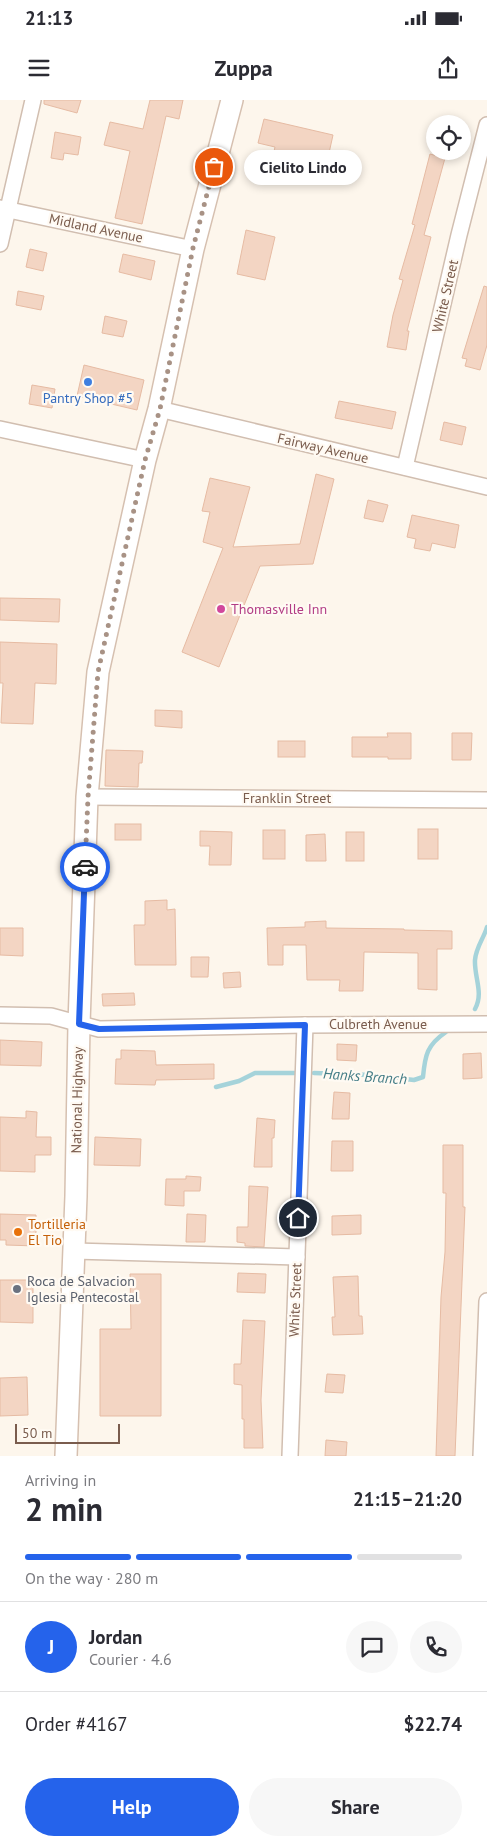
<!DOCTYPE html>
<html lang="en">
<head>
<meta charset="utf-8">
<style>
	:root { --surface:#fff; --page:#f7f7f7; --text:#2b2b33; --muted:#7c7c81; --line:#e1e1e2; --accent:#2563eb }
	body { margin:0; font-family:"PT Sans",sans-serif; background:var(--page); color:var(--text); height:100vh; display:flex; flex-direction:column; font-size:19px; white-space:nowrap }
	* { box-sizing:border-box; margin:0 }
	p { font-size:16px; color:var(--muted) }
	.icon { flex:none; width:28px; height:28px; fill:none; stroke:currentColor; stroke-width:2; stroke-linecap:round; stroke-linejoin:round }
	.map { position:relative; height:1356px; overflow:hidden }
	.sheet { display:flex; flex-direction:column; background:var(--surface); flex:1 }
	.sheet>* { flex:none }
	.tools { position:absolute; left:426px; top:15px; display:grid; gap:10px }
	.tools a { display:grid; place-items:center; width:45px; height:45px; border-radius:50%; background:var(--surface); box-shadow:0 2px 8px #0003; font-size:25px }
	.scale { position:absolute; left:15px; bottom:12px; width:105px; box-sizing:border-box; padding-left:5px; border:2px solid #7a5c4d; border-top:0; font-size:14px; line-height:18px; white-space:nowrap; color:#7a5c4d; -webkit-text-stroke:4px #fffaf3; paint-order:stroke }
	.pin { position:absolute; display:grid; place-items:center; width:42px; height:42px; color:#fff; margin:-21px; border:2px solid #fff; border-radius:50%; box-shadow:0 1px 5px #0007 }
	.courier { position:absolute; display:grid; place-items:center; width:50px; height:50px; margin:-25px; border:4px solid #2563eb; border-radius:50%; background:#fff; color:#222; box-shadow:0 1px 6px #0007 }
	.bubble { position:absolute; height:35px; border-radius:18px; background:var(--surface); box-shadow:0 2px 8px #0003; font-size:16px; font-weight:700; line-height:35px; text-align:center }
	.headline em { font-style:normal; font-weight:700 }
	.headline div { display:flex; flex-direction:column-reverse }
	.headline { display:flex; align-items:center; justify-content:space-between; height:85px; padding:0 25px }
	h1 { font-size:32px; font-weight:700; line-height:38px }
	.bar { display:grid; grid-template-columns:repeat(4,1fr); gap:8px 5px; align-content:center; height:60px; padding:0 25px }
	.bar i { height:6px; border-radius:4px; background:var(--line) }
	.bar .current { background:var(--accent) }
	.bar p { grid-column:span 4 }
	.line { display:flex; align-items:center; gap:12px; padding:0 25px; border-top:1px solid var(--line) }
	.line div { flex:1 }
	.round { display:grid; place-items:center; flex:none; width:52px; height:52px; border-radius:26px; background:var(--page) }
	.action { display:flex; gap:10px; margin-top:auto; padding:10px 25px }
	.action a { flex:1; height:58px; border-radius:30px; background:var(--accent); color:#fff; font-size:20px; font-weight:700; line-height:58px; text-align:center }
	.action a+a { background:var(--page); color:var(--text) }
	.status { display:flex; justify-content:space-between; align-items:center; height:35px; padding:0 25px; background:var(--surface); direction:ltr }
	.status svg { height:14px; fill:currentColor }
	header { display:flex; justify-content:space-between; align-items:center; height:65px; padding:0 25px; background:var(--surface); font-size:22px; font-weight:700 }
	.map>svg:first-child { display:block }
	.lines { fill:none; stroke-linecap:round; stroke-linejoin:round }
	.stream { stroke:#a5d3da; stroke-width:4.5 }
	.building { fill:#f3d5c3; stroke:#e6bba3 }
	.street-casing { stroke:#d1beb0; stroke-width:18 }
	.secondary-casing { stroke:#d6c0b0; stroke-width:24 }
	.street { stroke:#fff; stroke-width:15 }
	.secondary { stroke:#fff; stroke-width:21 }
	.done { stroke:#a89285; stroke-width:5; stroke-dasharray:0 9 }
	.route { stroke:#2563eb; stroke-width:6 }
	.shop-dot { fill:#3f7fe0; stroke:#fffaf3; stroke-width:2 }
	.hotel-dot { fill:#d1479c; stroke:#fffaf3; stroke-width:2 }
	.food-dot { fill:#e8710a; stroke:#fffaf3; stroke-width:2 }
	.worship-dot { fill:#6b7280; stroke:#fffaf3; stroke-width:2 }
	.labels { text-anchor:middle; dominant-baseline:central; stroke-width:4.5; stroke-linejoin:round; paint-order:stroke }
	.street-label { font-size:14px; fill:#7a5c4d; stroke:#fffaf3 }
	.shop-label { font-size:14px; fill:#366cbe; stroke:#fffaf3 }
	.hotel-label { font-size:14px; fill:#b23c85; stroke:#fffaf3; text-anchor:start }
	.food-label { font-size:14px; fill:#c56008; stroke:#fffaf3; text-anchor:start }
	.worship-label { font-size:14px; fill:#5b616d; stroke:#fffaf3; text-anchor:start }
	.water-label { font-size:15px; font-style:italic; fill:#437c86; stroke:#fffaf3 }
</style>
</head>
<body>
<div class="status"><b>21:13</b><svg viewBox="0 0 49 12"><path d="M0 12V9h3v3zM5 12V6h3v6zM10 12V3h3v9zM15 12V0h3v12zM26 1h20v11H26zM47 4h2v5h-2z"/></svg></div>
<header><svg class="icon" aria-label="menu" viewBox="0 0 24 24"><path d="M4 6h16M4 12h16M4 18h16"/></svg>Zuppa<svg class="icon" aria-label="share" viewBox="0 0 24 24"><path d="M12 15V3M7 8l5-5 5 5M5 13v7h14v-7"/></svg></header>
<div class="map">
<svg width="487" height="1356" viewBox="0 0 487 1356">
	<rect width="100%" height="100%" fill="#fdf6ec"/>
	<g class="lines">
		<g class="stream">
			<path d="M475,909C484,893 474,877 475,860C476,847 484,838 487,827"/>
			<path d="M314,973L371,975L414,980L423,977C425,955 427,945 446,932"/>
			<polyline points="216,987 239,981 255,973 295,973"/>
		</g>
	</g>
	<g class="building">
		<polygon points="44,0 81,0 77,13 44,4"/>
		<polygon points="150,0 183,0 179,19 166,16 142,124 115,118 130,51 104,45 110,22 143,29"/>
		<polygon points="264,19 333,35 327,62 307,58 301,84 268,77 275,47 258,43"/>
		<polygon points="55,32 81,37 78,55 64,53 63,60 51,58"/>
		<polygon points="430,54 445,58 424,135 431,137 407,231 409,231 406,250 387,247 393,215 403,180 399,179 415,125 412,124"/>
		<polygon points="246,130 275,137 265,180 237,174"/>
		<polygon points="30,149 47,153 43,171 26,167"/>
		<polygon points="123,154 155,161 151,180 119,172"/>
		<polygon points="484,186 487,187 487,245 480,270 465,266 467,259 462,258"/>
		<polygon points="18,191 44,196 41,210 16,205"/>
		<polygon points="105,216 127,221 123,237 102,233"/>
		<polygon points="84,265 144,280 137,310 77,296"/>
		<polygon points="32,285 55,289 52,308 29,304"/>
		<polygon points="339,301 396,312 392,329 335,318"/>
		<polygon points="444,322 466,327 462,345 440,340"/>
		<polygon points="316,374 334,379 313,464 260,466 219,567 182,552 223,448 203,442 210,412 202,411 210,378 250,387 233,447 300,444"/>
		<polygon points="368,400 388,405 383,422 364,418"/>
		<polygon points="412,415 459,425 455,448 432,443 430,451 414,448 416,439 407,437"/>
		<polygon points="0,498 60,499 59,522 0,520"/>
		<polygon points="0,542 57,544 56,584 35,583 33,624 1,623 3,583 0,583"/>
		<polygon points="155,610 182,611 182,628 155,626"/>
		<polygon points="387,633 411,633 411,659 388,659 388,657 352,657 352,637 388,637"/>
		<polygon points="452,633 472,633 471,660 452,660"/>
		<rect x="278" y="641" width="27" height="16"/>
		<polygon points="106,650 143,651 142,663 139,663 138,687 105,686"/>
		<rect x="115" y="724" width="26" height="16"/>
		<rect x="418" y="729" width="20" height="30"/>
		<rect x="263" y="730" width="22" height="29"/>
		<polygon points="200,731 232,732 231,765 209,765 210,746 200,746"/>
		<rect x="346" y="732" width="18" height="29"/>
		<polygon points="325,734 326,761 306,761 306,735"/>
		<polygon points="167,800 167,810 175,809 176,865 135,865 134,825 145,825 145,801"/>
		<polygon points="326,821 326,828 404,829 404,830 452,831 452,849 437,849 437,890 418,889 418,853 364,852 363,891 339,891 340,880 307,880 306,845 283,845 283,865 268,865 267,828 305,827 305,822"/>
		<polygon points="0,828 23,828 23,856 0,855"/>
		<polygon points="191,857 209,857 208,877 191,877"/>
		<polygon points="240,872 241,887 224,888 223,873"/>
		<polygon points="134,893 135,905 103,906 102,894"/>
		<polygon points="0,940 42,942 41,966 0,965"/>
		<polygon points="337,944 357,945 356,961 337,960"/>
		<polygon points="121,950 155,951 156,965 214,964 214,979 156,980 155,985 115,984 116,959 121,959"/>
		<polygon points="481,953 482,978 463,979 463,954"/>
		<polygon points="334,992 350,993 349,1019 332,1019"/>
		<polygon points="26,1011 37,1012 36,1037 51,1037 51,1055 35,1055 35,1072 0,1071 0,1017 26,1018"/>
		<polygon points="257,1018 275,1020 274,1038 272,1038 272,1067 254,1067"/>
		<polygon points="95,1037 141,1039 140,1066 94,1065"/>
		<polygon points="332,1041 353,1041 353,1071 331,1071"/>
		<polygon points="443,1045 463,1045 463,1107 465,1107 455,1356 436,1356 441,1197 445,1152 446,1093 443,1093"/>
		<polygon points="186,1076 201,1077 200,1091 184,1091 184,1106 165,1105 166,1079 186,1079"/>
		<polygon points="249,1086 268,1087 264,1147 245,1146 245,1143 237,1142 237,1127 248,1127"/>
		<polygon points="0,1114 36,1115 36,1146 6,1145 6,1140 0,1140"/>
		<polygon points="187,1114 206,1115 205,1142 186,1142"/>
		<polygon points="361,1115 361,1134 332,1135 332,1116"/>
		<polygon points="238,1173 266,1174 265,1193 237,1192"/>
		<polygon points="130,1174 161,1174 161,1316 100,1316 100,1229 131,1229"/>
		<polygon points="358,1176 359,1216 362,1216 363,1234 333,1235 332,1217 335,1217 333,1177"/>
		<polygon points="0,1180 33,1180 33,1223 0,1222"/>
		<polygon points="243,1220 265,1221 261,1300 263,1348 244,1348 244,1319 242,1319 242,1285 234,1284 234,1264 241,1264"/>
		<polygon points="327,1274 345,1275 343,1293 325,1292"/>
		<polygon points="27,1277 28,1315 0,1316 0,1278"/>
		<polygon points="326,1340 347,1342 346,1356 325,1356"/>
	</g>
	<g class="lines">
		<g class="street-casing">
			<g id="street">
				<polyline points="0,108 193,149"/>
				<polyline points="0,144 33,0"/>
				<polyline points="159,309 487,387"/>
				<polyline points="0,329 145,360"/>
				<polyline points="405,367 459,135 487,25"/>
				<polyline points="87,697 487,700"/>
				<polyline points="0,915 51,916 99,929 305,925 487,924"/>
				<polyline points="74,1151 297,1157"/>
				<polyline points="290,1356 305,925"/>
				<polyline points="481,1356 487,1201"/>
			</g>
		</g>
		<g class="secondary-casing">
			<polyline id="secondary" points="66,1356 76,1096 79,924 87,697 98,572 145,360 159,309 193,149 232,0"/>
		</g>
		<use href="#street" class="street"/>
		<use href="#secondary" class="secondary"/>
	</g>
	<g class="lines">
		<polyline class="done" points="85,767 88,697 98,572 145,360 160,309 193,148 214,67"/>
		<polyline class="route" points="85,767 79,924 99,929 305,925 298,1118"/>
	</g>
	<circle class="shop-dot" cx="88" cy="282" r="5"/>
	<circle class="hotel-dot" cx="221" cy="509" r="5"/>
	<circle class="food-dot" cx="18" cy="1132" r="5"/>
	<circle class="worship-dot" cx="17" cy="1189" r="5"/>
	<g class="labels">
		<g class="street-label">
			<text transform="translate(96 128) rotate(12)">Midland Avenue</text>
			<text transform="translate(445 196) rotate(-77)">White Street</text>
			<text transform="translate(323 348) rotate(13)">Fairway Avenue</text>
			<text x="287" y="698">Franklin Street</text>
			<text x="378" y="924">Culbreth Avenue</text>
			<text transform="translate(77 1000) rotate(-89)">National Highway</text>
			<text transform="translate(295 1200) rotate(-88)">White Street</text>
		</g>
		<g class="shop-label">
			<text x="88" y="298">Pantry Shop #5</text>
		</g>
		<g class="hotel-label">
			<text x="231" y="509">Thomasville Inn</text>
		</g>
		<g class="food-label">
			<text x="28" y="1124">Tortilleria<tspan x="28" dy="16">El Tio</tspan></text>
		</g>
		<g class="worship-label">
			<text x="27" y="1181">Roca de Salvacion<tspan x="27" dy="16">Iglesia Pentecostal</tspan></text>
		</g>
		<g class="water-label">
			<text transform="translate(365 976) rotate(4)">Hanks Branch</text>
		</g>
	</g>
</svg>
<div class="tools">
<a><svg class="icon" aria-label="locate" viewBox="0 0 24 24"><circle cx="12" cy="12" r="6"/><path d="M12 2v4M12 18v4M2 12h4M18 12h4"/></svg></a>
</div>
<div class="scale">50 m</div>
<div class="pin" style="left:214px;top:67px;background:#ea580c"><svg class="icon" aria-label="bag" viewBox="0 0 24 24"><path d="M5 8h14l-1 12H6zM9 8a3 3 0 0 1 6 0"/></svg></div>
<div class="pin" style="left:298px;top:1118px;background:#1f2937"><svg class="icon" aria-label="home" viewBox="0 0 24 24"><path d="M3 11l9-7 9 7M6 9v11h12V9"/></svg></div>
<div class="courier" style="left:85px;top:767px"><svg class="icon" aria-label="car" viewBox="0 0 24 24"><path d="M5 17H2v-5l4-1 3-4h7l3 4 3 1v5h-3M9 17h6M6 11h13"/><circle cx="7" cy="17" r="2"/><circle cx="17" cy="17" r="2"/></svg></div>
<div class="bubble" style="left:244px;top:50px;width:118px">Cielito Lindo</div>
</div>
<section class="sheet">
<div class="headline"><div><h1>2 min</h1><p>Arriving in</p></div><em>21:15–21:20</em></div>
<div class="bar"><i class="current"></i><i class="current"></i><i class="current"></i><i></i><p>On the way · 280 m</p></div>
<div class="line" style="height:90px"><b class="round" style="background:var(--accent);color:#fff">J</b><div><b>Jordan</b><p>Courier · 4.6</p></div><a class="round"><svg class="icon" aria-label="chat" viewBox="0 0 24 24"><path d="M4 5h16v11H9l-5 4z"/></svg></a><a class="round"><svg class="icon" aria-label="phone" viewBox="0 0 24 24"><path d="M5 4h4l2 5-3 2q2 4 5 5l2-3 5 2v4C11 20 4 13 5 4z"/></svg></a></div>
<div class="line" style="height:65px"><div>Order #4167</div><b>$22.74</b></div>
<div class="action"><a>Help</a><a>Share</a></div>
</section>
</body>
</html>
